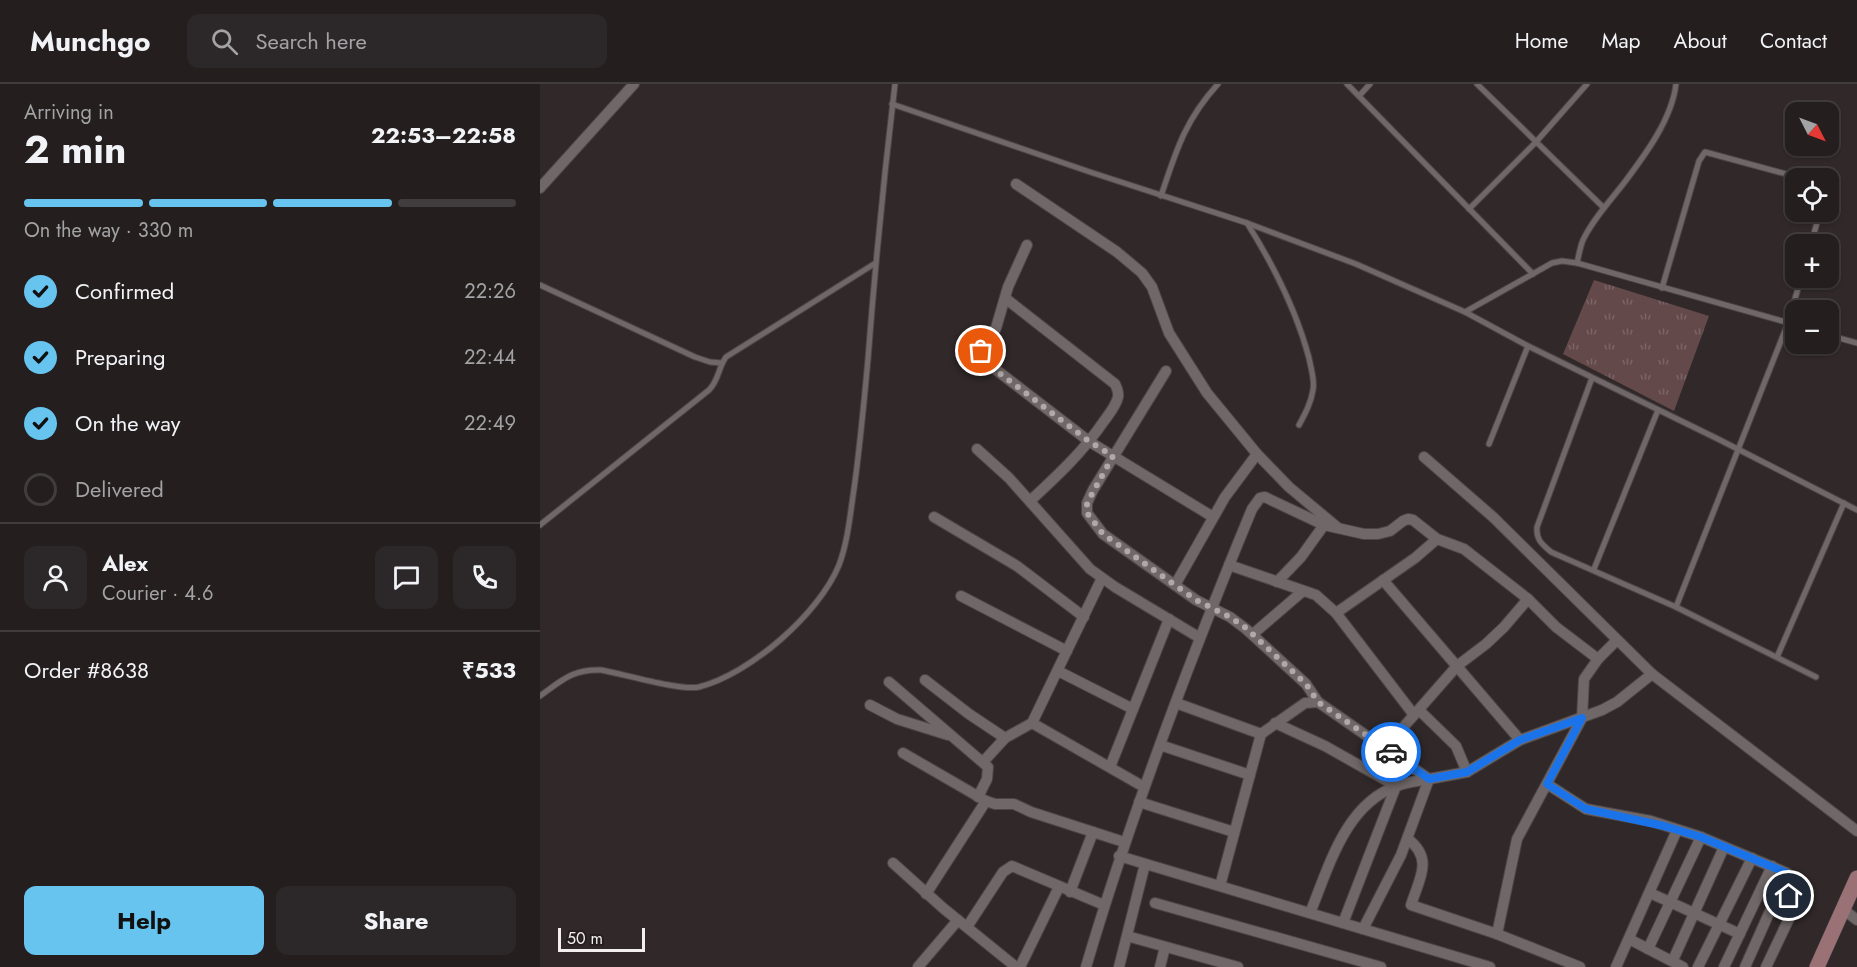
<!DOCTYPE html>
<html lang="en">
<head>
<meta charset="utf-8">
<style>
	:root { --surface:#241e1f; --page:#2c2728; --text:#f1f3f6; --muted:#a3a2a4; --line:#413c3d; --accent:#66c4ef }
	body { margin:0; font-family:Jost,sans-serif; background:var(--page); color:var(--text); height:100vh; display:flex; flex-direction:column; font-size:22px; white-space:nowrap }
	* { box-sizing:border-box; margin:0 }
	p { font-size:20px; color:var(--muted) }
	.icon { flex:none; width:33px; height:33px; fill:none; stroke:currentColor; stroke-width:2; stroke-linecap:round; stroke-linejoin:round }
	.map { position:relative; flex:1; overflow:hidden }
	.details { display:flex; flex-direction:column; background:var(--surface); width:540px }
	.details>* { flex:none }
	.needle { width:39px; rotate:132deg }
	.tools { position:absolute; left:1245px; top:18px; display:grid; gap:12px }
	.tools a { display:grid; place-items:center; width:54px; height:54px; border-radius:12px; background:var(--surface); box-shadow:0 2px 4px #0004,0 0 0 2px var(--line); font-size:30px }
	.scale { position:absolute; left:18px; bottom:15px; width:87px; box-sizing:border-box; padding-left:6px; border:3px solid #f4efef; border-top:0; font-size:16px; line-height:21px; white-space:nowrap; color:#f4efef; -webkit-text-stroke:4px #261f1f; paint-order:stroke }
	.pin { position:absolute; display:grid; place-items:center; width:51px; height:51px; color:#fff; margin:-26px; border:3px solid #fff; border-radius:50%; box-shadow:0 2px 6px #0007 }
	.courier { position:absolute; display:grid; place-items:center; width:60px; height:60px; margin:-30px; border:4px solid #1a73e8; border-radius:50%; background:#fff; color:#222; box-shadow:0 2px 8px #0007 }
	.headline em { font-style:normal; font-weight:700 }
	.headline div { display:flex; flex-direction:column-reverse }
	.headline { display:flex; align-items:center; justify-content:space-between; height:102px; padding:0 24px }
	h1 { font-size:39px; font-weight:700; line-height:45px }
	.bar { display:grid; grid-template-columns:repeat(4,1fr); gap:9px 6px; align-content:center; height:72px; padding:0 24px }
	.bar i { height:8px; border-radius:4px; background:var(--line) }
	.bar .current { background:var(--accent) }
	.bar p { grid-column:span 4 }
	.line { display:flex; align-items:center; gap:15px; padding:0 24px; border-top:2px solid var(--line) }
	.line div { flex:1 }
	.round { display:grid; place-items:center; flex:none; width:63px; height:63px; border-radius:12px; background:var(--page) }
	ol { padding:0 24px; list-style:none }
	li { display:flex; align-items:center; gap:18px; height:66px }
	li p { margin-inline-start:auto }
	li .icon { padding:6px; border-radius:50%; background:var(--accent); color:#111; stroke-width:4 }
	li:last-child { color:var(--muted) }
	li i { width:33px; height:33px; border:3px solid var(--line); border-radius:50% }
	.primary-button { display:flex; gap:12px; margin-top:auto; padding:12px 24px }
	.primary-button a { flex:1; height:69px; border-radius:12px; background:var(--accent); color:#111; font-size:24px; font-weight:700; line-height:69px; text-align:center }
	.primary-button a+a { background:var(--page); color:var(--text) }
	header { display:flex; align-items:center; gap:36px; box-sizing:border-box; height:84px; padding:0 30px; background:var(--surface); border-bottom:2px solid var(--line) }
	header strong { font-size:28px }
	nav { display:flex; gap:33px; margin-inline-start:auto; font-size:21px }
	.search { width:420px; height:54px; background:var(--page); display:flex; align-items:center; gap:15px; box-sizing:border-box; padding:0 21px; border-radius:12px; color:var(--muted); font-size:22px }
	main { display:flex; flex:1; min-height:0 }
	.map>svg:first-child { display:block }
	.park { fill:url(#park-tufts) }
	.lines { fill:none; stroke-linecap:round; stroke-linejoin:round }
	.lane-casing { stroke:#4d4647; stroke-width:7 }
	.street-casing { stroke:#4d4647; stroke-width:12 }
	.secondary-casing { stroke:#4d4647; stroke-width:16 }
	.lane { stroke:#706868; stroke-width:5 }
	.street { stroke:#706868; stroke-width:10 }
	.secondary { stroke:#9a7175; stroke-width:15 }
	.done { stroke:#afa9aa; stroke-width:6; stroke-dasharray:0 10.8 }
	.route { stroke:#1a73e8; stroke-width:8 }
</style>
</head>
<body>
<header>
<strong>Munchgo</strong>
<div class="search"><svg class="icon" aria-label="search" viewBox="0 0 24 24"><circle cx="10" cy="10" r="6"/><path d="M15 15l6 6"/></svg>Search here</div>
<nav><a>Home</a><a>Map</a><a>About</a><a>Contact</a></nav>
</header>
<main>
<section class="details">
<div class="headline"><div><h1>2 min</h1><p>Arriving in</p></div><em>22:53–22:58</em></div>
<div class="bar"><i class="current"></i><i class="current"></i><i class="current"></i><i></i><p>On the way · 330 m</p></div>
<ol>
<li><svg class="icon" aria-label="check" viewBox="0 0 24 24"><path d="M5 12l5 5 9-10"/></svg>Confirmed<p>22:26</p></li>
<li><svg class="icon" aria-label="check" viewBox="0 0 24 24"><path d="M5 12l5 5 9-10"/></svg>Preparing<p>22:44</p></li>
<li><svg class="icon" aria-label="check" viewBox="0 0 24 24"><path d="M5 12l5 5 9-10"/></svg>On the way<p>22:49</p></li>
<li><i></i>Delivered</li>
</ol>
<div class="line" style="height:108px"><a class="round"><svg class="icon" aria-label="person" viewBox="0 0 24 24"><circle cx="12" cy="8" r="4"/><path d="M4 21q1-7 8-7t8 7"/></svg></a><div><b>Alex</b><p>Courier · 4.6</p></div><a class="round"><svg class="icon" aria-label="chat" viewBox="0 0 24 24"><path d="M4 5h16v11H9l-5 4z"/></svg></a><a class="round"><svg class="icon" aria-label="phone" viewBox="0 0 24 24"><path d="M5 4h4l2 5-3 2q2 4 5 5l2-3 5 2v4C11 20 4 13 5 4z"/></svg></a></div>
<div class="line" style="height:78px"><div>Order #8638</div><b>₹533</b></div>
<div class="primary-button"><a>Help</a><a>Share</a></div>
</section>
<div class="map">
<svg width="1317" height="883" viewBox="0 0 1317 883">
	<defs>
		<pattern id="park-tufts" width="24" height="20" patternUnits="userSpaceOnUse" patternTransform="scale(1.5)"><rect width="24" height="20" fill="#64494b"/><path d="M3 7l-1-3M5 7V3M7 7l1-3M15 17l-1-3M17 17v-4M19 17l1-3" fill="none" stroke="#7b6465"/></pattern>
	</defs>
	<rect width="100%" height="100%" fill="#302829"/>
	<polygon class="park" points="1054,196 1169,232 1134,327 1023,270"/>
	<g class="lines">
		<g class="lane-casing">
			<g id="lane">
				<polyline points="807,0 993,190"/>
				<polyline points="937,0 1064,124"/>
				<polyline points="819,12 830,0"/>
				<polyline points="352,20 550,88 707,139 816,180 925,228 988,262 1178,355 1317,426"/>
				<path d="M621,112C636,67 645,36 678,0"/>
				<polyline points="929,125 996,58 1047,0"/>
				<path d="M707,139C734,182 756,225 769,274C771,285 775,296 773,306C771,319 765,330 759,341"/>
				<polyline points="1271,160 1280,128"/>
				<path d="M1037,179C1039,171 1040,163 1043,156C1053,135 1070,117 1084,99C1105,71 1132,35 1136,0"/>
				<polyline points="0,201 155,273 170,278 182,279"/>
				<polyline points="1122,204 1159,77 1165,68 1261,94"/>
				<polyline points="925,228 1012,179 1022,177 1037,179 1256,241"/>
				<polyline points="1288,251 1317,259"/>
				<path d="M1052,294L997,443C996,456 1002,460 1011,468L1136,523L1276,593"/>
				<polyline points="949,360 988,262"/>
				<path d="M0,441L169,306C179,296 178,284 186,273L334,180"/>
				<polyline points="1054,485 1118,326"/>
				<polyline points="1136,523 1248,239 1261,194"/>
				<polyline points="1237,573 1304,419"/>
				<path d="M0,612C22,596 33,585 61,586C83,590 141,607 159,603C210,590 279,530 299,481C308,457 310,431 314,405C320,362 324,319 328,275C335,183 344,92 355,0"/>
			</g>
		</g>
		<g class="street-casing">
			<g id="street">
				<polyline points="476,100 577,168 602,189 612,203 629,249 667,309 717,370 749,403 797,443"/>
				<polyline points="0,104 94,0"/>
				<polyline points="487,161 468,203 456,244 441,267 442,275 550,358 673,433"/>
				<path d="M465,214L575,300C577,304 579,308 578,313C576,322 569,330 564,337C543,368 517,392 490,417"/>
				<polyline points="626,287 553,406 547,419 547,429 563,450 656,516 690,533 706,545 766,600 778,618"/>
				<polyline points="437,365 469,394 550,485 575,503 660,554"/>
				<polyline points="884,373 953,433 1112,590 1317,747"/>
				<polyline points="394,433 477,482 544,533"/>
				<polyline points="689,481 776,511 796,529 874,631"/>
				<polyline points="843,496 980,656"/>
				<polyline points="737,498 761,473 784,441"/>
				<polyline points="635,501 685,413 717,370"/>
				<polyline points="421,512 527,567"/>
				<polyline points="796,529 875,474 897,455"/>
				<polyline points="713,550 763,507"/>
				<polyline points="518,587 593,625"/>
				<polyline points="385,596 429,630 465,654"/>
				<polyline points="349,598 448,683 447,695 438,713"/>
				<polyline points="636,619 721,650"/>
				<polyline points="330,621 357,635 408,651"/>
				<polyline points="879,626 916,662 927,688"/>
				<polyline points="492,639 604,703"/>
				<polyline points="735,639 785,662 856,702 803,839"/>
				<polyline points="620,661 710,691"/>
				<polyline points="845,664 917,582 946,560 964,543 988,515"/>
				<polyline points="363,669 446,717 455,720 474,720 491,728 584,758"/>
				<polyline points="443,678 465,654 492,639 562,494"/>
				<polyline points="570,683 629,535"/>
				<polyline points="1007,700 1046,725 1111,737 1161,753 1247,789 1205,883"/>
				<polyline points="599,718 694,748"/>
				<path d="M868,755C894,775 879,795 871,821L957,850L1040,883"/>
				<polyline points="579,772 950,883"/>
				<polyline points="353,779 403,824 476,883"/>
				<polyline points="680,802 721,650 765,619 778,618 889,695 927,688 980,656 1062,626 1077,618 1112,590"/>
				<path d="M1223,802C1234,806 1251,809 1255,822L1226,883"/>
				<polyline points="530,808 553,748"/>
				<polyline points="1110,809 1200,850"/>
				<polyline points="386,810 446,717"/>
				<polyline points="615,819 841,883"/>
				<polyline points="1303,825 1317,836"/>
				<path d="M770,829C789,783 805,720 857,702C867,698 879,697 889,695"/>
				<polyline points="427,843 463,788 472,782 564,821"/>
				<polyline points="823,845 861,771 889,695"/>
				<polyline points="957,850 977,755 1042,634 1044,595 1058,575 1077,556"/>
				<polyline points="587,852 698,883"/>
				<polyline points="1089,855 1143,883"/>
				<polyline points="1108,865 1161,753"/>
				<polyline points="1133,876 1184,763"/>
				<polyline points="378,883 418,836"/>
				<polyline points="480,883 519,803"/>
				<path d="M546,883C592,727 650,575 712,425L720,414L725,413L733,417L784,441L824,450H838L850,447L863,437L868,435L873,436L897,455L924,465L988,515L1016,543L1058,575"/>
				<polyline points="579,883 605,780"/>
				<polyline points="620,883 625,863"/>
				<polyline points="1076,883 1137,746"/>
				<polyline points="1158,883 1212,774"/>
				<polyline points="1184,883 1232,782"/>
			</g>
		</g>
		<g class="secondary-casing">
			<polyline id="secondary" points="1277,883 1317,794"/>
		</g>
		<use href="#lane" class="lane"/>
		<use href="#street" class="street"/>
		<use href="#secondary" class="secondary"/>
	</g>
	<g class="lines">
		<polyline class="done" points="441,267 440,271 445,278 550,358 573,372 547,419 547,429 563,450 656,516 690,533 706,544 766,600 778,618 851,668"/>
		<polyline class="route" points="851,668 889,695 927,688 980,656 1042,634 1007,700 1046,725 1124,742 1161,753 1247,789 1239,808 1249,812"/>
	</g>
</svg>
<div class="tools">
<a><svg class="needle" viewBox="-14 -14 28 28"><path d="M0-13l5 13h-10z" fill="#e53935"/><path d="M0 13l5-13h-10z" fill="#a3a2a4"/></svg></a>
<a><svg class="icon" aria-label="locate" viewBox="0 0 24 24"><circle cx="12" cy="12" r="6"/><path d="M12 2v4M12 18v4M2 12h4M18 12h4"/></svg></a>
<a>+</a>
<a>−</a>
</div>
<div class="scale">50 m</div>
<div class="pin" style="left:441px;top:267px;background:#ea580c"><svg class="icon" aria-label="bag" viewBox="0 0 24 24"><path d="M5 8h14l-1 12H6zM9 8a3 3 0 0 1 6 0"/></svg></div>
<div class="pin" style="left:1249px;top:812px;background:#1f2937"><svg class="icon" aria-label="home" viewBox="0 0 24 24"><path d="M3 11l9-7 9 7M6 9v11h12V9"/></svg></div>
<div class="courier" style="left:851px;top:668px"><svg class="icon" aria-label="car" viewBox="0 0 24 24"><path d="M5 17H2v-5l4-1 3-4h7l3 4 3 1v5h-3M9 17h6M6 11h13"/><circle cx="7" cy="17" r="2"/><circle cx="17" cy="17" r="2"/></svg></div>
</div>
</main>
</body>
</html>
